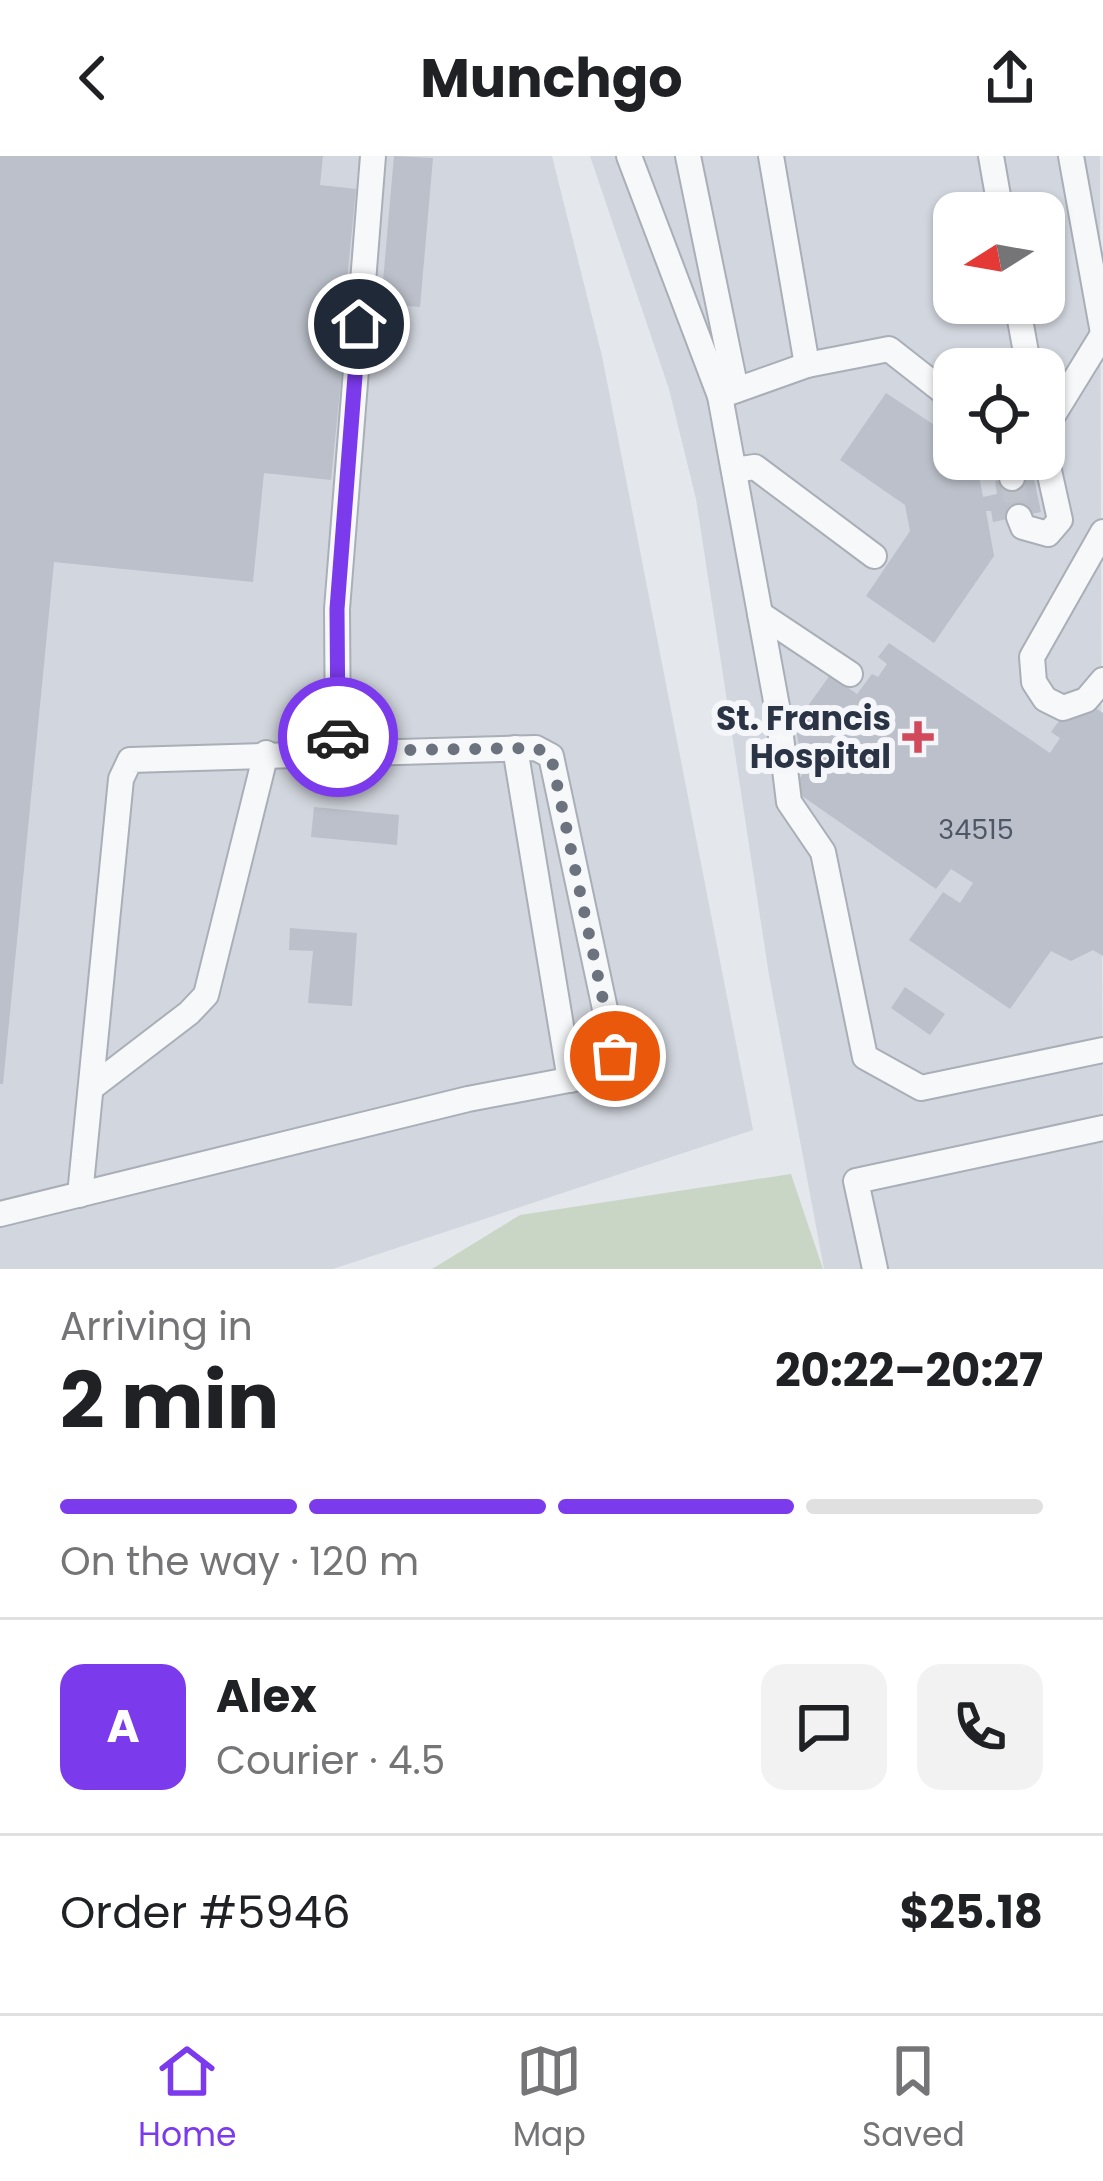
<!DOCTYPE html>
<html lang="en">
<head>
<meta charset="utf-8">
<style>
	:root { --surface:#fff; --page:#f2f2f2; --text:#202124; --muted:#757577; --line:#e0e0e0; --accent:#7c3aed }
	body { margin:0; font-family:Poppins,sans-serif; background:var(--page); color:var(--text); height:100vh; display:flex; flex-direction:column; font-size:45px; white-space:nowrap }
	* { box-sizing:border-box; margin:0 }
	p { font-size:39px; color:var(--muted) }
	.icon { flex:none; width:66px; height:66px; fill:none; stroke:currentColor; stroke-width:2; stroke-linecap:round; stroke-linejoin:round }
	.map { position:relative; height:1113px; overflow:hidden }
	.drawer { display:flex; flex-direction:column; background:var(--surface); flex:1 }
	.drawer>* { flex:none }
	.needle { width:78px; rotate:259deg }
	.buttons { position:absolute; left:933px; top:36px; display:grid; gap:24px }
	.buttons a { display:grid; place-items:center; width:132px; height:132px; border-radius:24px; background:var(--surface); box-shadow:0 3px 9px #0004; font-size:60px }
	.pin { position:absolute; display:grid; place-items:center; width:102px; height:102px; color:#fff; margin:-51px; border:6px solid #fff; border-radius:50%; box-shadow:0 3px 12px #0007 }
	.courier { position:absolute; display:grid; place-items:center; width:120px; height:120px; margin:-60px; border:9px solid #7c3aed; border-radius:50%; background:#fff; color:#222; box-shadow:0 3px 15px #0007 }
	.summary em { font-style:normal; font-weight:700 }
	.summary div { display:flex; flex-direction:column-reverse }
	.summary { display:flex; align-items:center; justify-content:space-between; height:204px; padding:0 60px }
	h1 { font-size:78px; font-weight:700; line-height:90px }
	.bar { display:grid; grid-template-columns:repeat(4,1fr); gap:18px 12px; align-content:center; height:144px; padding:0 60px }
	.bar i { height:15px; border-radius:9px; background:var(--line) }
	.bar .active { background:var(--accent) }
	.bar p { grid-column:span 4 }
	.line { display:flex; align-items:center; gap:30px; padding:0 60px; border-top:3px solid var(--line) }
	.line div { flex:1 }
	.round { display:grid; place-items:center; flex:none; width:126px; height:126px; border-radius:24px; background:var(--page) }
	header { display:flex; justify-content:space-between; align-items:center; height:156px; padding:0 60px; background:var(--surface); font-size:54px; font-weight:700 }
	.dock { display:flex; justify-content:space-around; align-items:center; height:168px; border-top:3px solid var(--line); background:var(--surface); font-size:33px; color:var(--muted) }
	.dock a { display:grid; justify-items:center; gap:6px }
	.dock .active { color:var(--accent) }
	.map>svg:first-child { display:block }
	.built { fill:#d2d6de; fill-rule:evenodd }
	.green { fill:#c9d6c5 }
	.building { fill:#bbc0ca }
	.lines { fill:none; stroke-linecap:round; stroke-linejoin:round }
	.minor-tunnel { stroke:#bfc3cb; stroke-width:24; stroke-dasharray:24 12; stroke-linecap:butt }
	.minor-casing { stroke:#a9aeb7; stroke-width:28 }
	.minor { stroke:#f7f8fa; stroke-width:24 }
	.done { stroke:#6c737f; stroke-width:12; stroke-dasharray:0 21.6 }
	.route { stroke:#7c3aed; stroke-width:15 }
	.poi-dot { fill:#d1495b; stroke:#f4f6f9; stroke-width:4.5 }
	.labels { text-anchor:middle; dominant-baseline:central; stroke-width:12; stroke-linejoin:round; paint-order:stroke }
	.number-label { font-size:27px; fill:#4f5766 }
	.poi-label { font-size:33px; font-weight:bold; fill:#2b3445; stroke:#f4f6f9; text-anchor:end }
</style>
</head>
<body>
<header><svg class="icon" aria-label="back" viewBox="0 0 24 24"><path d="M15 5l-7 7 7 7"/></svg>Munchgo<svg class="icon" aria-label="share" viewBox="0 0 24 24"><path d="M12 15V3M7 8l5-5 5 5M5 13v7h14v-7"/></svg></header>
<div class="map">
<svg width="1103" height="1113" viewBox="0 0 1103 1113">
	<rect width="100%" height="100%" fill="#e4e7ec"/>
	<g class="built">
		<polygon points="0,0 552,0 602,200 753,974 333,1113 0,1113"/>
		<path d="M590,0H1100L1103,1113H824L769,819L696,343L669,233ZM954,57H1044V147H954ZM954,213H1044V303H954Z"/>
	</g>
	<polygon class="green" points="791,1018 823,1113 432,1113 520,1059"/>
	<g class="building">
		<polygon points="0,0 323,0 320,29 356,33 345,145 332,143 326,203 343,205 331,324 264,317 253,426 54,406 3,928 0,928"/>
		<polygon points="394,0 433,2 420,151 381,148"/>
		<polygon points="886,237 954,282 954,303 976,303 983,341 997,338 995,325 1033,318 1041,356 993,366 991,355 986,355 994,400 934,487 866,440 910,375 905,349 840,304"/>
		<polygon points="889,487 1050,597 1060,582 1051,576 1077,540 1103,557 1103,800 1093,794 1071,805 1051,795 1010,853 909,784 943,736 960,747 973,727 951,713 936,733 792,633 804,616 795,568 830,519 857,538 872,518 878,521 887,508 878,501"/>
		<polygon points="314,651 399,659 397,689 311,681"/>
		<polygon points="290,772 357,777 352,850 308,847 313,795 289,794"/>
		<polygon points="905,831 945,858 930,879 891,852"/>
	</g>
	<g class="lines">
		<polyline class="minor-tunnel" points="1012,322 1019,361"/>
		<g class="minor-casing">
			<g id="minor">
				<polyline points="629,0 720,240 778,556 789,646 823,696 865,901 921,932 1103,894"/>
				<polyline points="688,0 736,234"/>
				<polyline points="771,0 807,209"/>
				<polyline points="991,0 1001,57"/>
				<polyline points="1071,0 1103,177"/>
				<polyline points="1017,147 1029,213"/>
				<polyline points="720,240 807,209 889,193 954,244"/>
				<polyline points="1044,274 1103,178"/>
				<polyline points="1008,303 1012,322"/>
				<polyline points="734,314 755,311 874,400"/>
				<polyline points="1019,361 1023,371 1048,378 1060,364 1044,292"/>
				<polyline points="1103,376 1032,501 1034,526 1045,543 1063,552 1086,544 1103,524"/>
				<polyline points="760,458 850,518"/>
				<polyline points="515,592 570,924"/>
				<polyline points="338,594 337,453 373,0"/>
				<polyline points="91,932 189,857 206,839 266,597"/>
				<polyline points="0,1058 468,943 600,918 615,900 551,600 536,592 130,604 121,623 80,1039"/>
				<polyline points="875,1113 856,1025 1103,972"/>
			</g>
		</g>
		<use href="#minor" class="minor"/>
	</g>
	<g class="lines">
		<polyline class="done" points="338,581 338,595 536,592 551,600 615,900"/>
		<polyline class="route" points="338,581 337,453 359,168"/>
	</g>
	<path class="poi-dot" d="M912 563h12v12h12v12h-12v12h-12v-12h-12v-12h12z"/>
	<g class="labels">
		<g class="number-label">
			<text x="976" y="673">34515</text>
		</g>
		<g class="poi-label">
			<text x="891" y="562">St. Francis<tspan x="891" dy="38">Hospital</tspan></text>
		</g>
	</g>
</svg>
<div class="buttons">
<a><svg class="needle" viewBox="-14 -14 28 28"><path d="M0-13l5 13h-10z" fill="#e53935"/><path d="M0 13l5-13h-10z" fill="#757577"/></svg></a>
<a><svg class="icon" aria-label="locate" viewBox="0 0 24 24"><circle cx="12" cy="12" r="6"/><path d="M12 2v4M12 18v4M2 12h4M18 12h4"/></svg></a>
</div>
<div class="pin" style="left:615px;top:900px;background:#ea580c"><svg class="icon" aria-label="bag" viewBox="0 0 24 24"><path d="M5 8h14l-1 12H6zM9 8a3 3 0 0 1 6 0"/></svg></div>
<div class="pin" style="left:359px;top:168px;background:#1f2937"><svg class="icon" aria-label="home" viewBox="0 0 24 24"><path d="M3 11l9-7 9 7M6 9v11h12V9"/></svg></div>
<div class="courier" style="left:338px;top:581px"><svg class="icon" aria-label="car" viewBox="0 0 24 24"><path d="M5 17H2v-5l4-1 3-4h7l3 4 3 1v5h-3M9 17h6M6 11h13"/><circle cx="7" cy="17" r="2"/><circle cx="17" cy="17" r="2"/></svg></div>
</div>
<section class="drawer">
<div class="summary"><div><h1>2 min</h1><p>Arriving in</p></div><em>20:22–20:27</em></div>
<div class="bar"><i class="active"></i><i class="active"></i><i class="active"></i><i></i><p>On the way · 120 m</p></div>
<div class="line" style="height:216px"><b class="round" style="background:var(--accent);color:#fff">A</b><div><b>Alex</b><p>Courier · 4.5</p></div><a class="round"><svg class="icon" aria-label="chat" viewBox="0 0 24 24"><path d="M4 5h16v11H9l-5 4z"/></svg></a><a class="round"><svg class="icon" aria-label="phone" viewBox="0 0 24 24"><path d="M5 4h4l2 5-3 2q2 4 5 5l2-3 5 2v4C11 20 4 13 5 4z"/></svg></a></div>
<div class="line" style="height:156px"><div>Order #5946</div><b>$25.18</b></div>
</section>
<nav class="dock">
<a class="active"><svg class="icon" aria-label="home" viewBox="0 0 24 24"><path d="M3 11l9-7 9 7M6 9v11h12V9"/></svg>Home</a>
<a><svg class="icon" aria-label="map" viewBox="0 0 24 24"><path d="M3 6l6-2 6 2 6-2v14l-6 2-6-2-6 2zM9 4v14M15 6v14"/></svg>Map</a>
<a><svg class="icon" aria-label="saved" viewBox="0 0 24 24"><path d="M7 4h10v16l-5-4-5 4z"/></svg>Saved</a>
</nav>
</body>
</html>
